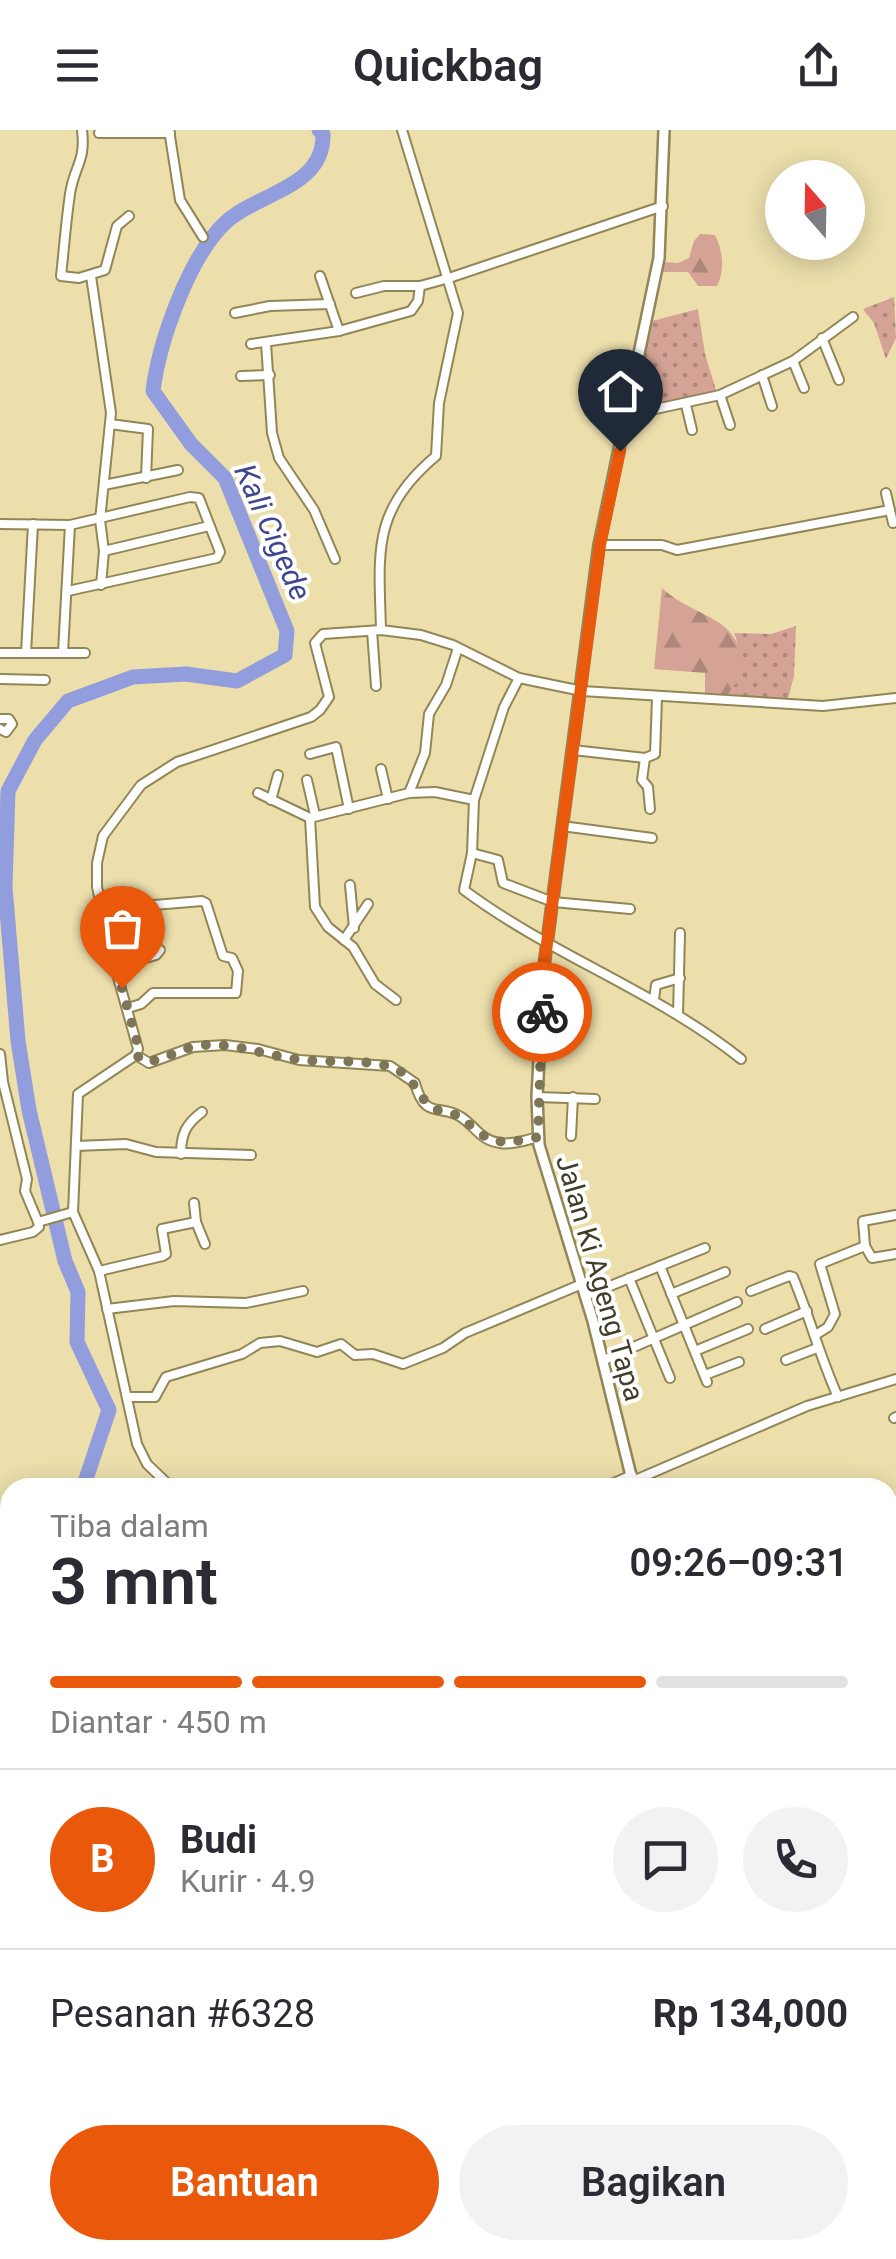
<!DOCTYPE html>
<html lang="id">
<head>
<meta charset="utf-8">
<style>
	:root { --surface:#fff; --page:#f2f2f3; --text:#2b2b33; --muted:#7c7c81; --line:#e1e1e2; --accent:#ea580c }
	body { margin:0; font-family:Roboto,sans-serif; background:var(--page); color:var(--text); height:100vh; display:flex; flex-direction:column; font-size:38px; white-space:nowrap }
	* { box-sizing:border-box; margin:0 }
	p { font-size:32px; color:var(--muted) }
	.icon { flex:none; width:55px; height:55px; fill:none; stroke:currentColor; stroke-width:2; stroke-linecap:round; stroke-linejoin:round }
	.map { position:relative; flex:1; overflow:hidden }
	.sheet { position:absolute; left:0px; top:1348px; width:898px; height:782px; display:flex; flex-direction:column; background:var(--surface); border-radius:30px 30px 0 0; box-shadow:0 5px 25px #0003 }
	.sheet>* { flex:none }
	.needle { width:65px; rotate:340deg }
	.fabs { position:absolute; left:765px; top:30px; display:grid; gap:20px }
	.fabs a { display:grid; place-items:center; width:100px; height:100px; border-radius:50%; background:var(--surface); box-shadow:0 5px 25px #0003; font-size:50px }
	.pin { position:absolute; display:grid; place-items:center; width:85px; height:85px; color:#fff; margin:-102px -42px; border-radius:50% 50% 50% 0; rotate:-45deg; box-shadow:0 0 10px #0007 }
	.pin .icon { rotate:45deg }
	.courier { position:absolute; display:grid; place-items:center; width:100px; height:100px; margin:-50px; border:8px solid #ea580c; border-radius:50%; background:#fff; color:#222; box-shadow:0 2px 12px #0007 }
	.head em { font-style:normal; font-weight:600 }
	.head div { display:flex; flex-direction:column-reverse }
	.head { display:flex; align-items:center; justify-content:space-between; height:170px; padding:0 50px }
	h1 { font-size:65px; font-weight:600; line-height:75px }
	.bar { display:grid; grid-template-columns:repeat(4,1fr); gap:15px 10px; align-content:center; height:120px; padding:0 50px }
	.bar i { height:12px; border-radius:8px; background:var(--line) }
	.bar .current { background:var(--accent) }
	.bar p { grid-column:span 4 }
	.line { display:flex; align-items:center; gap:25px; padding:0 50px; border-top:2px solid var(--line) }
	.line div { flex:1 }
	.round { display:grid; place-items:center; flex:none; width:105px; height:105px; border-radius:52px; background:var(--page) }
	.cta { display:flex; gap:20px; margin-top:auto; padding:20px 50px }
	.cta a { flex:1; height:115px; border-radius:60px; background:var(--accent); color:#fff; font-size:40px; font-weight:600; line-height:115px; text-align:center }
	.cta a+a { background:var(--page); color:var(--text) }
	header { display:flex; justify-content:space-between; align-items:center; height:130px; padding:0 50px; background:var(--surface); font-size:45px; font-weight:600 }
	.map>svg:first-child { display:block }
	.grass { fill:url(#grass-dots) }
	.forest { fill:url(#forest-firs) }
	.lines { fill:none; stroke-linecap:round; stroke-linejoin:round }
	.river { stroke:#919ddc; stroke-width:15 }
	.minor-casing { stroke:#928656; stroke-width:12 }
	.tertiary-casing { stroke:#928656; stroke-width:14 }
	.minor { stroke:#fff; stroke-width:8 }
	.tertiary { stroke:#fff; stroke-width:9 }
	.done { stroke:#7e7556; stroke-width:10; stroke-dasharray:0 18 }
	.route { stroke:#ea580c; stroke-width:12 }
	.labels { text-anchor:middle; dominant-baseline:central; stroke-width:8; stroke-linejoin:round; paint-order:stroke }
	.street-label { font-size:28px; fill:#423c28; stroke:#fff }
	.water-label { font-size:30px; font-style:italic; fill:#3e4691; stroke:#fff }
</style>
</head>
<body>
<header><svg class="icon" aria-label="menu" viewBox="0 0 24 24"><path d="M4 6h16M4 12h16M4 18h16"/></svg>Quickbag<svg class="icon" aria-label="share" viewBox="0 0 24 24"><path d="M12 15V3M7 8l5-5 5 5M5 13v7h14v-7"/></svg></header>
<div class="map">
<svg width="896" height="2129" viewBox="0 0 896 2129">
	<defs>
		<pattern id="grass-dots" width="8" height="8" patternUnits="userSpaceOnUse" patternTransform="scale(2.5)"><rect width="8" height="8" fill="#d5a396"/><path d="M2 2h.1M6 6h.1" fill="none" stroke="#ae867a" stroke-width="1.8" stroke-linecap="round"/></pattern>
		<pattern id="forest-firs" width="22" height="20" patternUnits="userSpaceOnUse" patternTransform="scale(2.5)"><rect width="22" height="20" fill="#d5a396"/><path d="M5 1l3.5 6h-7zM16 11l3.5 6h-7z" fill="#ae867a"/></pattern>
	</defs>
	<rect width="100%" height="100%" fill="#ecdfac"/>
	<g class="grass">
		<polygon points="894,167 896,208 886,229 874,193 863,179"/>
		<polygon points="698,179 705,224 716,260 633,281 652,191"/>
		<path d="M796,496L794,546L788,569L727,565C740,547 743,524 734,503L771,504Z"/>
	</g>
	<g class="forest">
		<path d="M700,104L715,105C723,121 725,140 717,156H698L688,142H663L664,132L678,133L689,128L694,111Z"/>
		<path d="M662,458C696,490 744,484 743,544L727,565L705,564V543L654,539Z"/>
	</g>
	<g class="lines">
		<g class="river">
			<path d="M83,1358L109,1280L77,1212L78,1162L65,1131L29,980L18,911L5,757L8,661L35,610L68,571L133,547L186,544L237,551L285,525L287,501L225,348L191,314L153,261C159,212 189,126 226,92C259,62 324,58 323,4L319,0"/>
			<polyline points="0,1544 10,1524"/>
		</g>
		<g class="minor-casing">
			<g id="minor">
				<path d="M82,0C86,32 74,36 70,64C66,91 64,119 61,146L79,148L105,140L117,96L129,86"/>
				<polyline points="169,0 180,70 203,107"/>
				<polyline points="99,3 170,3"/>
				<polyline points="91,146 111,283 100,390 104,421 101,455"/>
				<polyline points="320,146 339,201"/>
				<polyline points="356,163 384,156 420,156"/>
				<polyline points="235,183 270,176 330,174"/>
				<polyline points="822,208 839,250"/>
				<polyline points="266,213 272,303 279,328 314,380 335,429"/>
				<polyline points="251,214 339,201 411,181 418,171 420,156 449,148 663,76"/>
				<polyline points="793,231 804,258"/>
				<polyline points="762,245 772,276"/>
				<polyline points="241,246 270,245"/>
				<polyline points="720,265 730,295"/>
				<polyline points="686,275 692,300"/>
				<polyline points="628,285 720,265 793,231 853,187"/>
				<polyline points="110,294 148,299 146,348"/>
				<polyline points="104,355 178,340"/>
				<polyline points="886,363 893,393"/>
				<polyline points="0,394 70,395 190,367 199,368 220,422 217,428 68,461"/>
				<polyline points="599,415 662,415 677,420 890,380"/>
				<polyline points="104,421 209,396"/>
				<path d="M381,500C379,423 371,380 436,326L439,273L458,183L402,0"/>
				<polyline points="372,501 376,556"/>
				<polyline points="63,522 70,395"/>
				<polyline points="0,523 85,523"/>
				<polyline points="26,523 33,394"/>
				<polyline points="0,549 45,550"/>
				<polyline points="0,589 9,589 12,594 6,602 0,599"/>
				<polyline points="573,620 645,628 655,624 657,568"/>
				<polyline points="310,624 336,617 349,679"/>
				<polyline points="645,628 642,650 648,657 650,679"/>
				<polyline points="381,639 388,669"/>
				<polyline points="307,650 315,685"/>
				<polyline points="258,663 310,688"/>
				<polyline points="409,663 425,623 429,584 446,555 458,518"/>
				<polyline points="271,670 278,645"/>
				<path d="M474,670L472,723L464,760C551,825 656,861 741,929"/>
				<polyline points="562,696 652,708"/>
				<polyline points="472,723 498,730 503,753 553,772 630,779"/>
				<polyline points="350,755 354,798"/>
				<polyline points="103,791 142,776 202,771 206,773 223,826 232,828 238,841 236,863 153,863 141,874 128,878"/>
				<polyline points="344,810 368,774"/>
				<polyline points="115,837 156,825 160,820"/>
				<polyline points="654,869 656,855 680,848"/>
				<polyline points="396,870 375,854 353,817 328,797 315,777 310,688 409,663 435,662 474,670 504,577 519,548"/>
				<polyline points="678,885 680,803"/>
				<polyline points="0,924 3,952 27,1049 25,1061 38,1092"/>
				<path d="M136,925L149,933L193,917L225,915L258,919L299,930L390,936L415,953C425,991 440,973 461,987C475,996 481,1011 500,1013C512,1015 527,1010 538,1007"/>
				<polyline points="537,967 595,969"/>
				<polyline points="571,1006 573,967"/>
				<polyline points="76,1016 126,1014 156,1022 251,1025"/>
				<path d="M181,1024C181,1004 186,994 202,982"/>
				<polyline points="194,1073 196,1092 205,1114"/>
				<polyline points="0,1110 33,1102 39,1097 38,1092 73,1082"/>
				<polyline points="865,1116 872,1128 896,1124"/>
				<polyline points="660,1136 707,1252"/>
				<polyline points="99,1141 163,1126 166,1124 162,1099 196,1092"/>
				<polyline points="629,1148 670,1248"/>
				<path d="M751,1161L789,1146L793,1147C810,1188 820,1227 838,1267"/>
				<polyline points="671,1164 725,1142"/>
				<polyline points="585,1166 705,1118"/>
				<polyline points="107,1179 174,1171 246,1173 303,1161"/>
				<polyline points="765,1199 807,1181"/>
				<polyline points="817,1204 828,1197 835,1184 820,1134 865,1116 863,1091 896,1085"/>
				<polyline points="695,1221 748,1199"/>
				<polyline points="604,1230 737,1172"/>
				<polyline points="786,1230 817,1218"/>
				<polyline points="705,1245 739,1232"/>
				<polyline points="129,1267 155,1267 166,1247 242,1224 260,1213 280,1211 317,1222 341,1214 355,1225 373,1224 403,1234 443,1218 465,1203 582,1154"/>
				<polyline points="894,1288 896,1287"/>
				<polyline points="633,1351 807,1276 896,1249"/>
				<polyline points="172,1358 147,1334 137,1314 99,1141 73,1082 78,964 136,925 138,919 115,837 97,757 97,733 103,706 141,655 177,632 311,587 320,580 329,567 315,513 323,504 381,500 421,505 453,515 519,548 582,561 823,576 896,568"/>
				<polyline points="603,1358 632,1345"/>
				<polyline points="0,1826 10,1824"/>
				<polyline points="0,1961 10,1962"/>
				<polyline points="0,2054 0,2116"/>
				<polyline points="161,2120 162,2129"/>
				<polyline points="658,2120 661,2129"/>
				<polyline points="1,2129 2,2116 10,2115"/>
				<polyline points="886,2129 887,2123 896,2121"/>
			</g>
		</g>
		<g class="tertiary-casing">
			<g id="tertiary">
				<polyline points="634,1358 593,1191 539,1015 537,967 544,836 599,415 659,128 664,0"/>
				<polyline points="796,2120 796,2129"/>
			</g>
		</g>
		<use href="#minor" class="minor"/>
		<use href="#tertiary" class="tertiary"/>
	</g>
	<g class="lines">
		<path class="done" d="M122,858L137,912L136,925L145,932C165,931 183,916 204,915C238,913 269,927 303,930C330,933 360,929 387,936C426,946 409,981 459,985C489,1014 497,1016 538,1007L542,882"/>
		<polyline class="route" points="542,882 544,836 600,415 620,321"/>
	</g>
	<g class="labels">
		<g class="street-label">
			<text transform="translate(600 1148) rotate(74)">Jalan Ki Ageng Tapa</text>
		</g>
		<g class="water-label">
			<text transform="translate(273 402) rotate(66)">Kali Cigede</text>
		</g>
	</g>
</svg>
<div class="fabs">
<a><svg class="needle" viewBox="-14 -14 28 28"><path d="M0-13l5 13h-10z" fill="#e53935"/><path d="M0 13l5-13h-10z" fill="#7c7c81"/></svg></a>
</div>
<div class="pin" style="left:122px;top:858px;background:#ea580c"><svg class="icon" aria-label="bag" viewBox="0 0 24 24"><path d="M5 8h14l-1 12H6zM9 8a3 3 0 0 1 6 0"/></svg></div>
<div class="pin" style="left:620px;top:321px;background:#1f2937"><svg class="icon" aria-label="home" viewBox="0 0 24 24"><path d="M3 11l9-7 9 7M6 9v11h12V9"/></svg></div>
<div class="courier" style="left:542px;top:882px"><svg class="icon" aria-label="bike" viewBox="0 0 24 24"><circle cx="6" cy="16" r="4"/><circle cx="18" cy="16" r="4"/><path d="M6 16l4-8h5l3 8M10 8l3 8H6M13 5h3"/></svg></div>
<section class="sheet">
<div class="head"><div><h1>3 mnt</h1><p>Tiba dalam</p></div><em>09:26–09:31</em></div>
<div class="bar"><i class="current"></i><i class="current"></i><i class="current"></i><i></i><p>Diantar · 450 m</p></div>
<div class="line" style="height:180px"><b class="round" style="background:var(--accent);color:#fff">B</b><div><b>Budi</b><p>Kurir · 4.9</p></div><a class="round"><svg class="icon" aria-label="chat" viewBox="0 0 24 24"><path d="M4 5h16v11H9l-5 4z"/></svg></a><a class="round"><svg class="icon" aria-label="phone" viewBox="0 0 24 24"><path d="M5 4h4l2 5-3 2q2 4 5 5l2-3 5 2v4C11 20 4 13 5 4z"/></svg></a></div>
<div class="line" style="height:130px"><div>Pesanan #6328</div><b>Rp 134,000</b></div>
<div class="cta"><a>Bantuan</a><a>Bagikan</a></div>
</section>
</div>
</body>
</html>
